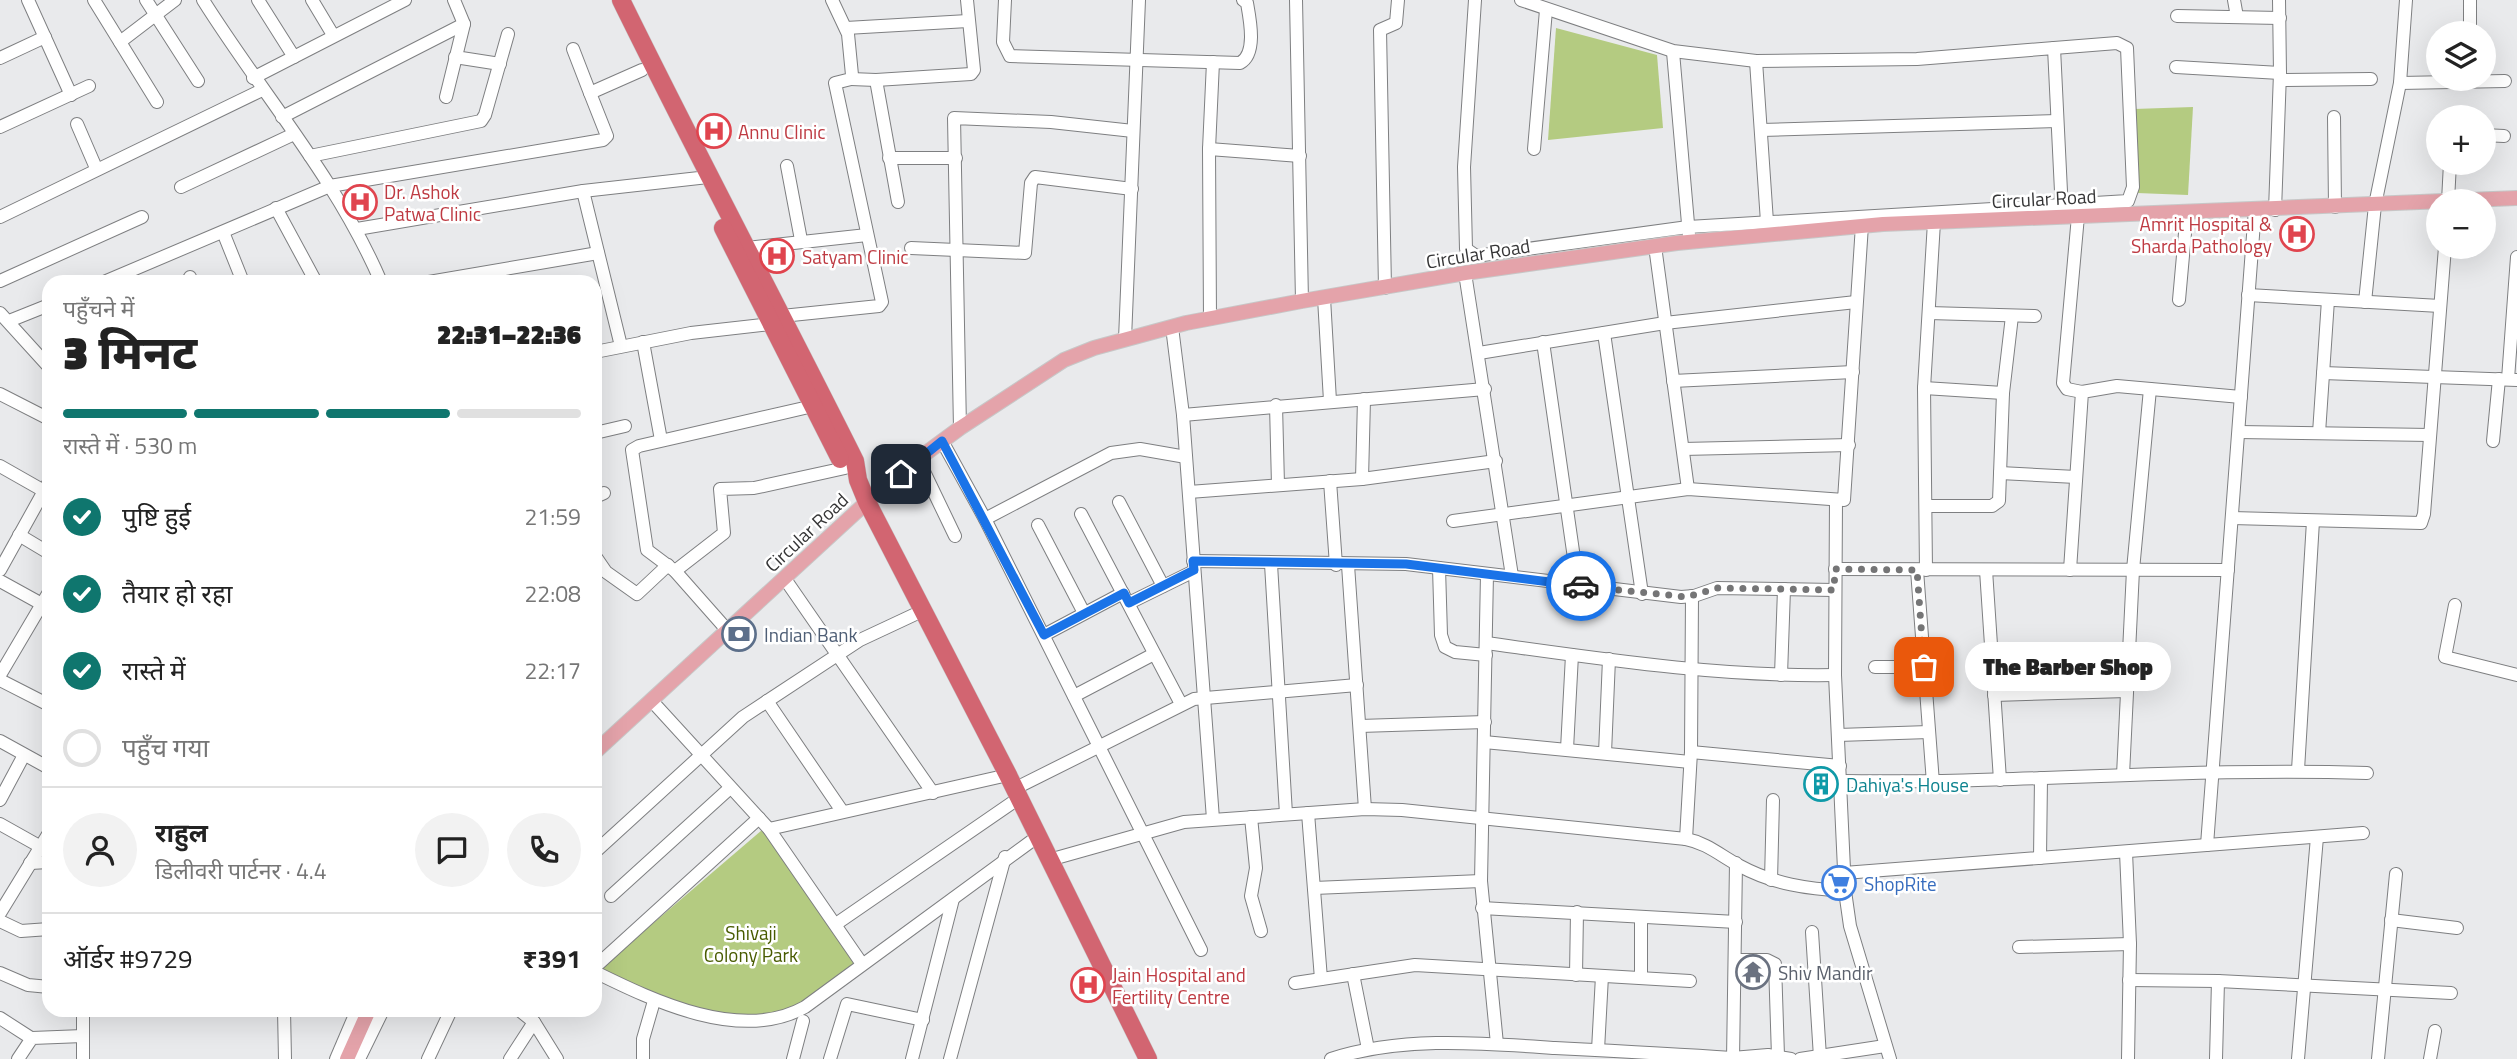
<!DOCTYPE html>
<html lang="hi">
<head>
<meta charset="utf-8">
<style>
	:root { --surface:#fff; --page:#f2f2f2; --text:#222; --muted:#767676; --line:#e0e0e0; --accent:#0f766e }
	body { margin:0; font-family:"Titillium Web","Noto Sans Devanagari",sans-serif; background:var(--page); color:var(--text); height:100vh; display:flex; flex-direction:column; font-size:26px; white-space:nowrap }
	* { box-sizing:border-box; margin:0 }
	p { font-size:23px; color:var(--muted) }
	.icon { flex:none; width:38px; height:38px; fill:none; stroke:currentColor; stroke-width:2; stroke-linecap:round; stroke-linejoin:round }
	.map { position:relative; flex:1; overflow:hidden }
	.side { position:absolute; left:42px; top:275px; width:560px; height:742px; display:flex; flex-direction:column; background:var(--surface); border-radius:21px; box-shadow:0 7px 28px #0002 }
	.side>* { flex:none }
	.buttons { position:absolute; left:2426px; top:21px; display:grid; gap:14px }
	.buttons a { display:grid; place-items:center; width:70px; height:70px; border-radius:50%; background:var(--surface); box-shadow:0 7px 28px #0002; font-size:35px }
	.pin { position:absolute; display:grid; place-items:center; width:60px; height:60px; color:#fff; margin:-30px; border-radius:14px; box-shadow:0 4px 10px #0006 }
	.courier { position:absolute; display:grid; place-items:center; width:70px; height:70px; margin:-35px; border:5px solid #1a73e8; border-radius:50%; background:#fff; color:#222; box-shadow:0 2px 9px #0007 }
	.bubble { position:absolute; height:49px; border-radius:24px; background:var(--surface); box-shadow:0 7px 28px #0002; font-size:23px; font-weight:800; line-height:49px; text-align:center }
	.overview em { font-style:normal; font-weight:800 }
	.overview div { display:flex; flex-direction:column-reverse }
	.overview { display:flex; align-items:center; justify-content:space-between; height:119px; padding:0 21px }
	h1 { font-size:46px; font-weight:800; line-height:52px }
	.bar { display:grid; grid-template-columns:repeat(4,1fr); gap:10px 7px; align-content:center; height:84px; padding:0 21px }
	.bar i { height:9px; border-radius:5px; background:var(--line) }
	.bar .active { background:var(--accent) }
	.bar p { grid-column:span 4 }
	.line { display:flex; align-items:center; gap:18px; padding:0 21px; border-top:2px solid var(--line) }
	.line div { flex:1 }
	.round { display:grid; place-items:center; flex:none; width:74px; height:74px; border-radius:37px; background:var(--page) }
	ol { padding:0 21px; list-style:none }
	li { display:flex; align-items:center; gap:21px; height:77px }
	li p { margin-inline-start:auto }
	li .icon { padding:7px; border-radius:50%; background:var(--accent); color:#fff; stroke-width:4 }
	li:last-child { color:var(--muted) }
	li i { width:38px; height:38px; border:4px solid var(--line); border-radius:50% }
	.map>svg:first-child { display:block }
	.green { fill:#b4cb81 }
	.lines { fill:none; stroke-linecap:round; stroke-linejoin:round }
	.minor-casing { stroke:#7e7f81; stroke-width:14 }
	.major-casing { stroke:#c7c7c7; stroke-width:16 }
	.highway-casing { stroke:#c7c7c7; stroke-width:19 }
	.minor { stroke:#fff; stroke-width:12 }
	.major { stroke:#e4a3aa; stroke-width:14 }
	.highway { stroke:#d26571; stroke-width:18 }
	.done { stroke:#757576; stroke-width:7; stroke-dasharray:0 12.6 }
	.route { stroke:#1a73e8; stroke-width:9 }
	.labels { text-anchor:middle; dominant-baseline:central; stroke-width:5; stroke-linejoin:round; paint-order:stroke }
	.health-label { font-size:19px; fill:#be3a42; stroke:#fff; text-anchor:start }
	.street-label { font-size:19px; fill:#363637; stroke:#fff }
	.service-label { font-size:19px; fill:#4e5e75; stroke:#fff; text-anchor:start }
	.culture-label { font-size:19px; fill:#0d838f; stroke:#fff; text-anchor:start }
	.shop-label { font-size:19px; fill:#366cbe; stroke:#fff; text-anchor:start }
	.park-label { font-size:19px; fill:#485b00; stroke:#fff }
	.worship-label { font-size:19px; fill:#5b616d; stroke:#fff; text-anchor:start }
</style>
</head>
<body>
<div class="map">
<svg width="2517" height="1059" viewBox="0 0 2517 1059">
	<rect width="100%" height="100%" fill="#e9eaec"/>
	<g class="green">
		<polygon points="1556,28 1657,55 1663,128 1548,140"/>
		<polygon points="2193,107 2188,195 2137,193 2134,109"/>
		<polygon points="762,830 862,964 799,1010 738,1020 660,1002 595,973"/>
	</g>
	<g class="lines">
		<g class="minor-casing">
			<g id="minor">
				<polyline points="28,0 71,95"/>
				<polyline points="94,0 157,102"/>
				<polyline points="146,0 198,81"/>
				<path d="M203,0C262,94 337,179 381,282"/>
				<polyline points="258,0 294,57"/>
				<polyline points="312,0 333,35"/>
				<path d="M1005,0L1003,42L1010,56L1240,63C1257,54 1250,20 1247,3L1243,0"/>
				<polyline points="1296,0 1302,301"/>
				<polyline points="1475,0 1464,167 1466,249 1476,256 1688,227 2128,201 2133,187 2127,48 2117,43 2054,48"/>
				<polyline points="1521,0 1673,51 1756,61 1917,59 2054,48 2062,212"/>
				<polyline points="2234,0 2237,17"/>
				<polyline points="2177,16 2280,18"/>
				<polyline points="846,28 968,21"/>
				<polyline points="2470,33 2470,0"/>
				<polyline points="120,42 175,0"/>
				<polyline points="573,49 590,93"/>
				<polyline points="1673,52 1689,235"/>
				<polyline points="455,57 500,64"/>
				<polyline points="0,58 45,37"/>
				<polyline points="1756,61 1767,222"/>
				<polyline points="2176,67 2280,73"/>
				<polyline points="253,78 405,0"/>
				<polyline points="851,79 876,80 971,74 974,70 967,0"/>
				<polyline points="876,80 898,202"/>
				<polyline points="2280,80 2371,79"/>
				<polyline points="2400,83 2505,81"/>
				<polyline points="446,97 464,24 454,0"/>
				<polyline points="282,117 464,24"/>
				<polyline points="2334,117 2335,207"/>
				<polyline points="77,124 96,168"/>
				<polyline points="0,127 89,86"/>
				<polyline points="1761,130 2057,121"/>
				<polyline points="2483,135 2504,136"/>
				<polyline points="1209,149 1300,156"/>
				<polyline points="1534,149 1546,10"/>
				<polyline points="310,156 481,121 485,115 508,34"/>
				<polyline points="889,158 956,158"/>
				<polyline points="787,166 801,240"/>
				<polyline points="181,187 294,134"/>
				<polyline points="583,191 621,346"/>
				<polyline points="2448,201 2450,163"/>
				<polyline points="276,208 316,282"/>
				<polyline points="2275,210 2280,73 2279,0"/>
				<polyline points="2078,216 2063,383 2067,389 2082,392"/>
				<polyline points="0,217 262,90"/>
				<polyline points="357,229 583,191 708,177"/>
				<polyline points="223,232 243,282"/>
				<polyline points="1655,246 1688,489"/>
				<polyline points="747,248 867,235"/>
				<polyline points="911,248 1025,253 1031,183 1035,177 1132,189"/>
				<polyline points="1465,273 1512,576"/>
				<polyline points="190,277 192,282"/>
				<polyline points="0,281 142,217"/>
				<polyline points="104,282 330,186 603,140 607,136 590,93 642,70"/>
				<polyline points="429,282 598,253"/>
				<polyline points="1385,288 1380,30 1396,23 1398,0"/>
				<polyline points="2248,295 2440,306"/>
				<polyline points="1324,298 1330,401"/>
				<polyline points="2179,300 2187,211"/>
				<polyline points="2365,302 2375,205 2400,83 2406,0"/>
				<polyline points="0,313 49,367"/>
				<polyline points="1929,313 2035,316"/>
				<polyline points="782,316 879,306 882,302 835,83 851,79 852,75 848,34 832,0"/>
				<polyline points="1210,319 1209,149 1213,62"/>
				<polyline points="9,321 49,305"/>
				<polyline points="1172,327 1183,415 1213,819"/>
				<polyline points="1604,333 1642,594"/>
				<polyline points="1125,339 1139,0"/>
				<polyline points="643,342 661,440"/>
				<polyline points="1543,342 1578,586"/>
				<polyline points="595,352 691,333 771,324"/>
				<polyline points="1479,353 1665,323 1856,302"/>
				<polyline points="2323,373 2517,380"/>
				<polyline points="2508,379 2517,257"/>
				<polyline points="1673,381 1853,372"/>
				<polyline points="1924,388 2003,393"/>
				<polyline points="0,394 49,419"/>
				<polyline points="1276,405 1278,485"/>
				<polyline points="1183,415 1485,389"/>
				<polyline points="960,428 954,118 1051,122 1133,131"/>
				<polyline points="2239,432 2430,435"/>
				<polyline points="595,433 625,426"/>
				<polyline points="2319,433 2328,300"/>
				<polyline points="942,441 985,519 1201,950"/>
				<polyline points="2493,441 2499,379"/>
				<polyline points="1683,449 1849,445"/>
				<polyline points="918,459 955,536"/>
				<polyline points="0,466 44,491"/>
				<polyline points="2000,473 2076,477"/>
				<polyline points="1362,479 1364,399"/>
				<polyline points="1330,481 1336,565"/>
				<polyline points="1189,492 1362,479 1496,461"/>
				<polyline points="595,497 604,493"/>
				<polyline points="1836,501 1835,675 1845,891 1850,926 1890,1059"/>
				<polyline points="1119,502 1163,586"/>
				<polyline points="1926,506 1992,506 1999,501 2003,393 2012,316"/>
				<polyline points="1081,514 1181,704"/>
				<polyline points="2232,518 2421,523 2424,514 2445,247"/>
				<polyline points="985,519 1111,453 1140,449 1186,457"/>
				<polyline points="1453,521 1688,489 1844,500 1862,225"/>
				<polyline points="1038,525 1084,613"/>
				<polyline points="19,535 49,553"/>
				<polyline points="595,556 606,572 637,594 668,565"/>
				<polyline points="1193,561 1406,564 1681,597 1694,596 1717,588 1834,590"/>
				<polyline points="1271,564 1286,814"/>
				<polyline points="1348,565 1365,809"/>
				<polyline points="1439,568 1441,635 1445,647 1455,652 1486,655"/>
				<polyline points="1835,569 2228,570"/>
				<polyline points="0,570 49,482"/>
				<polyline points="1917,570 1933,783"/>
				<polyline points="1926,570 1924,388 1934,222"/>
				<polyline points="1986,570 2000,780"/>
				<polyline points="2070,570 2082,392 2117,386 2241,397"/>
				<polyline points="675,571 724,533 720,489 754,488 845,468"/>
				<polyline points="1487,574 1481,881 1497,1044"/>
				<polyline points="785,579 933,793"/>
				<polyline points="0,581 49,608"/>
				<polyline points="1129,603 1194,571"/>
				<polyline points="2455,605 2445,657 2517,675"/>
				<polyline points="728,631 675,571 647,550 632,450 639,446 813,406"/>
				<polyline points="1044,635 1123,593"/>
				<path d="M1486,643C1602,659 1718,677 1835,675"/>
				<polyline points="1991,656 2129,653"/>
				<polyline points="1875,667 1924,667"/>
				<polyline points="0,675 49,592"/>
				<polyline points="1781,675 1784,589"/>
				<polyline points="0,680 49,705"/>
				<polyline points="1994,695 2127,691"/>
				<polyline points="1074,696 1154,654"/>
				<polyline points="651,700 769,829 862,964"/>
				<polyline points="767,701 842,811"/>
				<polyline points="1360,726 1485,722"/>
				<polyline points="1838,735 1929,732"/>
				<polyline points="0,741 49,768"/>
				<polyline points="1484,742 1690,762"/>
				<polyline points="1567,749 1572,655"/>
				<polyline points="1691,752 1840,766"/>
				<polyline points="1605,753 1609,659"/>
				<polyline points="2298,770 2313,521"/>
				<polyline points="2123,775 2133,570 2150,389"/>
				<path d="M1841,781C2016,784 2192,767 2367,773"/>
				<polyline points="1014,789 1194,699 1357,685"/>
				<polyline points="0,800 24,755"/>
				<polyline points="1308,813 1321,979"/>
				<polyline points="1251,817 1256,868 1251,896 1261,931"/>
				<polyline points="0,824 41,847"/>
				<polyline points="769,829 1008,775"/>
				<polyline points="1686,839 1691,752 1692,596"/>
				<polyline points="2207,845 2255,209"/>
				<polyline points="595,852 743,717 860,640 922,611"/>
				<polyline points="2126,852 2130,944 2128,1059"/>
				<polyline points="2040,858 2041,778"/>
				<path d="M1049,860L1184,822L1365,809L1402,810L1686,839C1707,843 1721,856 1740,866C1773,884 1808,889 1845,891"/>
				<polyline points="30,863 49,862"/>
				<polyline points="1844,873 2363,833"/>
				<polyline points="1771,880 1773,800"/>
				<polyline points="1314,888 1481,881"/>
				<polyline points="611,896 730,788"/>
				<polyline points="1482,908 1736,922"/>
				<polyline points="0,913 49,833"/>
				<polyline points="2391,920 2457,928"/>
				<polyline points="0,921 21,931 49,929"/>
				<polyline points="836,924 1019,798"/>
				<polyline points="1812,932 1820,1057"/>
				<polyline points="2019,947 2130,944"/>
				<polyline points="1735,960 1767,960 1775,964 1778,1056"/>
				<polyline points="595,967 759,818"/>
				<path d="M595,972C654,1001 741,1043 805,1007L1037,837"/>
				<polyline points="0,973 28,985 49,987"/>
				<polyline points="1353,974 1368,1049"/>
				<polyline points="1576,975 1577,912"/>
				<polyline points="1641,978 1641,917"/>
				<polyline points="2129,980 2218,981 2451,993"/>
				<polyline points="1295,983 1415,965 1690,981"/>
				<polyline points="83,1010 83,1059"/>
				<polyline points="284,1010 285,1059"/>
				<polyline points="519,1010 534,1022 557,1059"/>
				<polyline points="0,1018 31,1038"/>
				<polyline points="1598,1050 1602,976"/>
				<polyline points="18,1059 32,1038 83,1036"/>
				<polyline points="336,1059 357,1010"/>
				<polyline points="359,1059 383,1010"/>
				<polyline points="428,1059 451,1010"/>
				<polyline points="510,1059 534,1022"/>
				<polyline points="643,1059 643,1039 654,1001"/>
				<polyline points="793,1059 803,1021"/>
				<polyline points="830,1059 847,1004 923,1020"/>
				<polyline points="912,1059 953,899"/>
				<polyline points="950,1059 1005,857"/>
				<path d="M1331,1059C1402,1036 1481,1043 1555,1048C1614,1051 1673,1054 1732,1058L1768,1055L1791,1059"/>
				<polyline points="1733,1059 1736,863"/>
				<polyline points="1800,1059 1885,1046"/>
				<polyline points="2216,1059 2218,981"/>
				<polyline points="2298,1059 2317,837"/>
				<polyline points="2378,1059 2396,874"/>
				<polyline points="2430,1059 2435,1031"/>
			</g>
		</g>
		<g class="major-casing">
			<g id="major">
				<polyline points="595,752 867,502 918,459 960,428 1064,360 1094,348 1186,323 1302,301 1465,273 1677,243 1883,224 2517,198"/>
				<polyline points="347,1059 369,1010"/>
			</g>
		</g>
		<g class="highway-casing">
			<g id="highway">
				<path d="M621,0C697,155 778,307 855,461L858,480L867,502L1008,775L1148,1059"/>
				<polyline points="723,228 840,459"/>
			</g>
		</g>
		<use href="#minor" class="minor"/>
		<use href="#major" class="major"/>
		<use href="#highway" class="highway"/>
	</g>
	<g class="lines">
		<polyline class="done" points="1581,586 1687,597 1717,588 1834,590 1835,569 1917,570 1924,667"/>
		<polyline class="route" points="901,474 942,441 1044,635 1124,593 1129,603 1194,570 1193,561 1406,564 1581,586"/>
	</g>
	<defs>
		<g id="hospital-ring" transform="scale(1.75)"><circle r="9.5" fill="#fff" stroke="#e0444e" stroke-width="1.5"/><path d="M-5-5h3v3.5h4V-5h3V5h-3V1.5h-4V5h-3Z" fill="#e0444e"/></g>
		<g id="bank-ring" transform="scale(1.75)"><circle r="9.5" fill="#fff" stroke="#5c6f8a" stroke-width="1.5"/><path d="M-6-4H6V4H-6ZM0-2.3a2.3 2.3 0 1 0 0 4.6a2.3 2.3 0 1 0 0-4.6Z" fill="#5c6f8a"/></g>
		<g id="building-ring" transform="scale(1.75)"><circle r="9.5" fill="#fff" stroke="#0f9aa8" stroke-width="1.5"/><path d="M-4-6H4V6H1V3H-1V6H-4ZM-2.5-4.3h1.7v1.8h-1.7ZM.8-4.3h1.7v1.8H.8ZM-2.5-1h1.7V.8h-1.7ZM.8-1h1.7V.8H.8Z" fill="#0f9aa8"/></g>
		<g id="supermarket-ring" transform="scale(1.75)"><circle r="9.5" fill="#fff" stroke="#3f7fe0" stroke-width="1.5"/><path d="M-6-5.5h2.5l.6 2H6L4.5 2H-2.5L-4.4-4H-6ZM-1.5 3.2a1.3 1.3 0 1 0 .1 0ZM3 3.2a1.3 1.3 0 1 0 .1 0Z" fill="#3f7fe0"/></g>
		<g id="temple-ring" transform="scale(1.75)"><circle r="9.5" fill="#fff" stroke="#6b7280" stroke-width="1.5"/><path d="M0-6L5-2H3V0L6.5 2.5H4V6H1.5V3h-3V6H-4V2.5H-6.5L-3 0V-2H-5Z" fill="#6b7280"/></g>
	</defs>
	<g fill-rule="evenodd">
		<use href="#hospital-ring" x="714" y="131"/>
		<use href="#hospital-ring" x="360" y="202"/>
		<use href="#hospital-ring" x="2297" y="234"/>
		<use href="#hospital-ring" x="777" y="256"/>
		<use href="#bank-ring" x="739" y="634"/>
		<use href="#building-ring" x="1821" y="784"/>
		<use href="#supermarket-ring" x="1839" y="883"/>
		<use href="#temple-ring" x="1753" y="972"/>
		<use href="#hospital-ring" x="1088" y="985"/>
	</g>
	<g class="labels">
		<g class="health-label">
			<text x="738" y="131">Annu Clinic</text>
			<text x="384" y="191">Dr. Ashok<tspan x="384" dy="22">Patwa Clinic</tspan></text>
			<text x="2272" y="223" text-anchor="end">Amrit Hospital &amp;<tspan x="2272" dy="22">Sharda Pathology</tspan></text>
			<text x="802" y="256">Satyam Clinic</text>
			<text x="1112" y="974">Jain Hospital and<tspan x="1112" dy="22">Fertility Centre</tspan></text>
		</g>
		<g class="street-label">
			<text transform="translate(2044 198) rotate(-3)">Circular Road</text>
			<text transform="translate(1478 253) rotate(-9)">Circular Road</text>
			<text transform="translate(806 532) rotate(-43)">Circular Road</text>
		</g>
		<g class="service-label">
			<text x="764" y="634">Indian Bank</text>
		</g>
		<g class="culture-label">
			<text x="1846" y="784">Dahiya's House</text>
		</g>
		<g class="shop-label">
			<text x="1864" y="883">ShopRite</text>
		</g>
		<g class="park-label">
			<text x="751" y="932">Shivaji<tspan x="751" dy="22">Colony Park</tspan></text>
		</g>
		<g class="worship-label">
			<text x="1778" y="972">Shiv Mandir</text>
		</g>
	</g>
</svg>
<div class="buttons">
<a><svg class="icon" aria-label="layers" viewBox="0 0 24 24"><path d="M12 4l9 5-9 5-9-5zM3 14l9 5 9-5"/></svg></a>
<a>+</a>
<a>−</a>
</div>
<div class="pin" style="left:1924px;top:667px;background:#ea580c"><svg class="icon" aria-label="bag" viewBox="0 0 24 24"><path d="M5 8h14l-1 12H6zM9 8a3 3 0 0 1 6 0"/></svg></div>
<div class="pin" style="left:901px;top:474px;background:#1f2937"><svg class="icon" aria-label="home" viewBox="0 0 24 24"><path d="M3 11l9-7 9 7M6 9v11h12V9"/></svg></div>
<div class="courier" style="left:1581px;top:586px"><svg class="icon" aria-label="car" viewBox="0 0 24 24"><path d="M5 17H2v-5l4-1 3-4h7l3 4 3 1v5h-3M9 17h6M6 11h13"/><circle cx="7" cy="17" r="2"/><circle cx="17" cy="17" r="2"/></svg></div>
<div class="bubble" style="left:1965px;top:642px;width:206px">The Barber Shop</div>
<section class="side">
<div class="overview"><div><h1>3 मिनट</h1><p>पहुँचने में</p></div><em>22:31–22:36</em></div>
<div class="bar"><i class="active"></i><i class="active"></i><i class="active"></i><i></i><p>रास्ते में · 530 m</p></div>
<ol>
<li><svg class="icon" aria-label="check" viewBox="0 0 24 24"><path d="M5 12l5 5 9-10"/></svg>पुष्टि हुई<p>21:59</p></li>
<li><svg class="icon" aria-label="check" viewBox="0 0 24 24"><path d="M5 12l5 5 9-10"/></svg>तैयार हो रहा<p>22:08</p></li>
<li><svg class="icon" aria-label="check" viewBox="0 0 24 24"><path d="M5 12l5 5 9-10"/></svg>रास्ते में<p>22:17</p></li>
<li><i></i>पहुँच गया</li>
</ol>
<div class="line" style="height:126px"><a class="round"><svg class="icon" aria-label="person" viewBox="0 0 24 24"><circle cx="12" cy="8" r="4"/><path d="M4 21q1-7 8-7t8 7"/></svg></a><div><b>राहुल</b><p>डिलीवरी पार्टनर · 4.4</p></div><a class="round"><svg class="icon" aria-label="chat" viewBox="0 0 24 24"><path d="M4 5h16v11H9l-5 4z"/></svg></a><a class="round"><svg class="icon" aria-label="phone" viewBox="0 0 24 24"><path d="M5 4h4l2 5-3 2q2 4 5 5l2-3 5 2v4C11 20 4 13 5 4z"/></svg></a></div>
<div class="line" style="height:91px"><div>ऑर्डर #9729</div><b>₹391</b></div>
</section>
</div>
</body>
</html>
